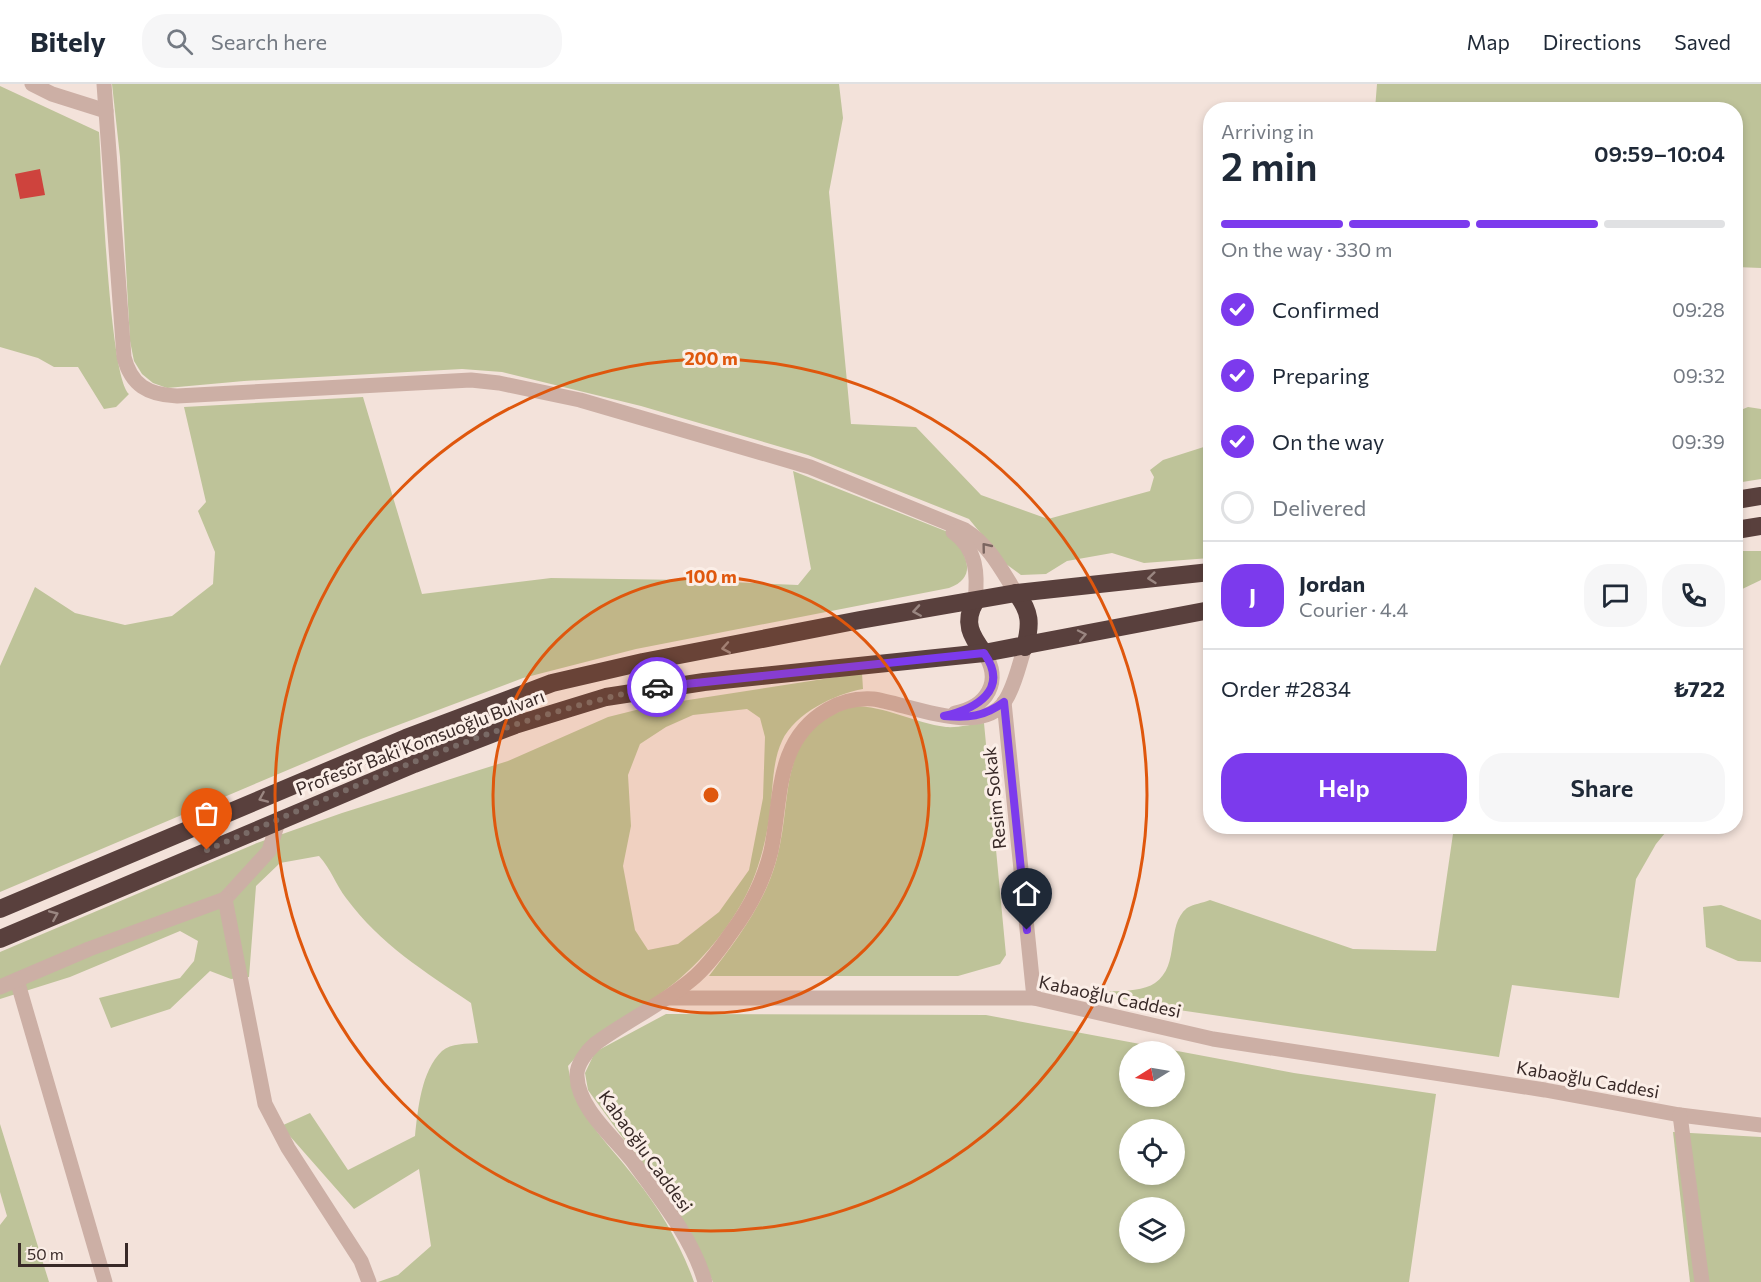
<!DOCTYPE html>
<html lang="en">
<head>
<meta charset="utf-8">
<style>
	:root { --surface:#fff; --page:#f6f6f7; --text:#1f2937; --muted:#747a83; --line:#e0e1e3; --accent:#7c3aed }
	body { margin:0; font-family:Commissioner,sans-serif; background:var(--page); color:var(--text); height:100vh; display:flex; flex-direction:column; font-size:22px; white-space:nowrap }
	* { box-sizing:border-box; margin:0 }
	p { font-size:20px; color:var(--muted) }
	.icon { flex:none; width:33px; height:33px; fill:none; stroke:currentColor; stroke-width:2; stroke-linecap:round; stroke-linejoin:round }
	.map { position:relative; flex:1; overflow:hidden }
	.details { position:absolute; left:1203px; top:18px; width:540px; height:732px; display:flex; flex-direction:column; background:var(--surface); border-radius:24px; box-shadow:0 3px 9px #0003 }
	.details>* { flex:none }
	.needle { width:39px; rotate:259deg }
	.tools { position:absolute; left:1119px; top:957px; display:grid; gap:12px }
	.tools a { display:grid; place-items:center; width:66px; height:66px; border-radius:50%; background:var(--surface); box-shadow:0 3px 9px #0003; font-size:30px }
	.scale { position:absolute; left:18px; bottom:15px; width:110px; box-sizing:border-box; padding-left:6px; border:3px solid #382927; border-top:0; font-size:16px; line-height:21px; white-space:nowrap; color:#382927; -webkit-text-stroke:4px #fbeee7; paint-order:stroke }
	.pin { position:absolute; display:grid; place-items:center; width:51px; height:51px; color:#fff; margin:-62px -26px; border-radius:50% 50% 50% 0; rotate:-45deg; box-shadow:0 0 6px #0007 }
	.pin .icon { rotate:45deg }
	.courier { position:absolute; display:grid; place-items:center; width:60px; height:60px; margin:-30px; border:4px solid #7c3aed; border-radius:50%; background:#fff; color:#222; box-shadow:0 2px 8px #0007 }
	.overview em { font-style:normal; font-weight:600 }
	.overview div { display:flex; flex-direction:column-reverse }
	.overview { display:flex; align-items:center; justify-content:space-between; height:102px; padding:0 18px }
	h1 { font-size:39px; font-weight:600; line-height:45px }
	.bar { display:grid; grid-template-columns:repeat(4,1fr); gap:9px 6px; align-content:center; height:72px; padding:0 18px }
	.bar i { height:8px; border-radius:4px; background:var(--line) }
	.bar .current { background:var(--accent) }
	.bar p { grid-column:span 4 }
	.line { display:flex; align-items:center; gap:15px; padding:0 18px; border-top:2px solid var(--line) }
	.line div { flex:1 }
	.round { display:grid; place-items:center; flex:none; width:63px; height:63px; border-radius:24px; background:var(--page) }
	ol { padding:0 18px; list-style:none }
	li { display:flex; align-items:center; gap:18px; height:66px }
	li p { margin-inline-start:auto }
	li .icon { padding:6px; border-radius:50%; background:var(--accent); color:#fff; stroke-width:4 }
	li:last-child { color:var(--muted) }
	li i { width:33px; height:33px; border:3px solid var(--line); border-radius:50% }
	.cta { display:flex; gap:12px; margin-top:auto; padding:12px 18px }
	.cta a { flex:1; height:69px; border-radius:24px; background:var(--accent); color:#fff; font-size:24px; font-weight:600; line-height:69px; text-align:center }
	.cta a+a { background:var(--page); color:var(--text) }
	header { display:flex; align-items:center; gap:36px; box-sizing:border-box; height:84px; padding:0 30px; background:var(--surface); border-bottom:2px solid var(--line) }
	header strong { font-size:28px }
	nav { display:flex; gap:33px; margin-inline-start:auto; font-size:21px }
	.search { width:420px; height:54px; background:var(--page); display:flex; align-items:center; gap:15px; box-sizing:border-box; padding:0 21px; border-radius:24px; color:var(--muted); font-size:22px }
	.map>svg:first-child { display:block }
	.green { fill:#bec399; fill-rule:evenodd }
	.building { fill:#ce433d }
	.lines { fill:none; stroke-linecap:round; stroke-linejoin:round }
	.minor { stroke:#ccafa5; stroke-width:15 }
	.highway { stroke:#59403d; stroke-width:18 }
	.oneway { stroke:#7b6560 }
	.oneway2 { stroke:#9a8681 }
	.done { stroke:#796a66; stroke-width:6; stroke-dasharray:0 10.8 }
	.route { stroke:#7c3aed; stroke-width:8 }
	.ring { fill:none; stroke:#df570d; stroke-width:3 }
	.labels { text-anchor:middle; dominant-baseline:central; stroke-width:6; stroke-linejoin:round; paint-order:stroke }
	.street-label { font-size:18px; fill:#382927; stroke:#fbeee7 }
	.centre { fill:#df570d; stroke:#fbeee7; stroke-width:3 }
	.ring-label { font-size:18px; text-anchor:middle; font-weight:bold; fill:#df570d; stroke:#fbeee7; stroke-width:6; stroke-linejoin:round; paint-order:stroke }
</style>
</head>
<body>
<header>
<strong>Bitely</strong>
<div class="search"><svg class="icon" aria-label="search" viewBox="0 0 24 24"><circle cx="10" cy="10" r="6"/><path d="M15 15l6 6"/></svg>Search here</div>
<nav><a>Map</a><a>Directions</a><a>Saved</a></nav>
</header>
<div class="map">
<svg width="1761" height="1198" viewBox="0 0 1761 1198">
	<rect width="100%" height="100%" fill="#f3e2da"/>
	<g class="green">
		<polygon points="112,0 839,0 843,34 829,108 851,340 916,343 981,411 1048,435 1150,407 1154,393 1150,386 1163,376 1210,361 1210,474 1144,479 1112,469 1067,477 1046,490 1021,491 1006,480 969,435 808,371 641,322 502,288 462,285 244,297 167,304 153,299 142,290 134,277 130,257 120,73"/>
		<polygon points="1377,0 1761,0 1761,184 1736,183 1736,26 1375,25"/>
		<path d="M0,2L99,48C102,87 109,292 129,310L116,323L104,325L78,283H54L38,274L0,263Z"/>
		<path d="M363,313L422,510L551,494L687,496L798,501L811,485L793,387L948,448C964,466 981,492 949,504L636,565L523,594L361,655L0,808V582L35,503L75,529L125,541L172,532L213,500L215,468L198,427L206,418L184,323Z"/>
		<polygon points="1748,323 1761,325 1761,395 1736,399 1736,328"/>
		<polygon points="1736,467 1761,467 1761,496 1736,508"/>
		<path d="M862,589L863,605C835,610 795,629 782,657C772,678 773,706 770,729C766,758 758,789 744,815C725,850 696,884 664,907C632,931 594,951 568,982C575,1032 606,1056 635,1094C660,1125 681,1161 694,1198H378L398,1191L431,1162L419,1085L354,1125L281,1042L310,1029L348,1086L415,1052C418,1025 421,987 442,967C451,959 467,960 478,959L471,919C424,887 381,861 346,814C336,801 331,785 319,772L280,779L256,802L249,893L231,895L210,887L170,925L111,944L99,914L180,894L194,877L198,857L180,847L70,893L0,915V868L257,759L342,729L508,677L608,633L656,621ZM747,625L760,634L765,653L763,714L749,786L719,828L678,860L648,866L635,846L623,782L631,742L628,691L640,660L666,643L693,631Z"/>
		<path d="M853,622C886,622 914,639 946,643C958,644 972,640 984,639L1006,871L1000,880L958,892H709C736,857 766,818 777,774C794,709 775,648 853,622Z"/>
		<path d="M1454,743H1670L1656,760L1636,795L1619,914L1512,901L1499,973L1172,925L1085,907C1104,907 1139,910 1155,899C1181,881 1165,842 1187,824C1193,820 1203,819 1210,816L1353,865L1436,867Z"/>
		<polygon points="1721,821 1761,836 1761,878 1738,877 1706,863 1703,823"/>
		<path d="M666,930L986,931L1294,989L1436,1010L1409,1198H713C681,1128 633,1069 588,1006L585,989L595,968ZM1130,968H1174V1012H1130ZM1130,1046H1174V1090H1130ZM1130,1124H1174V1168H1130Z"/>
		<polygon points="0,1040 49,1198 0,1198 0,1141 7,1132 0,1108"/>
		<polygon points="1673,1048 1761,1053 1761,1198 1690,1198"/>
	</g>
	<polygon class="building" points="40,85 45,111 20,115 15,90"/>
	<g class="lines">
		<g class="minor">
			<polyline points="32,0 52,10 106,27"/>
			<path d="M104,0L124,273C131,301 148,311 177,312L471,296L499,299L580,316L810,383L965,446C989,461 1001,485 1016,509"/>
			<path d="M953,448C977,465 978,490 975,518"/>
			<polyline points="1004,618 1034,914"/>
			<path d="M955,629C987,623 1003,597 984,569"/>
			<polyline points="225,815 269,767 279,735"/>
			<polyline points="17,896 105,1198"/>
			<polyline points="0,903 89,865 225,815 265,1020 288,1064 361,1177 369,1198"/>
			<polyline points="668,914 1034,914 1213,955 1545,1006 1680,1031 1761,1041"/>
			<polyline points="1680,1031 1702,1198"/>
			<path d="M705,1198C693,1155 660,1115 634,1079C615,1054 578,1025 577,992C576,981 587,967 595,960C626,937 661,921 691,896C706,884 720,865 731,849C749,825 764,796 771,767C782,716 774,657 827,626C840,618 857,614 873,615C906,619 981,654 1005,617C1015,602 1019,580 1025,563"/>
		</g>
		<g class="highway">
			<polyline points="1736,416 1761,412"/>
			<polyline points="1736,446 1761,442"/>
			<path d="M1016,509C1031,528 1031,540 1025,563"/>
			<path d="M975,518C963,538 971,552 984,569"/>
			<polyline points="0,825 406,654 552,599 643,578 860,536 1016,509 1210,488"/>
			<polyline points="0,855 414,680 515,641 606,613 704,598 984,569 1210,526"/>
		</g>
	</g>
	<defs><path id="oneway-chevron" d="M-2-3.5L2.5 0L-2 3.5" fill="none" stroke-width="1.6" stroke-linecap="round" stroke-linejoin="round" transform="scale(1.5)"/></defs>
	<use class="oneway" href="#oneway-chevron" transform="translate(986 463) rotate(-129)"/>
	<g class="oneway2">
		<use href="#oneway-chevron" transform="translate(1152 494) rotate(174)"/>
		<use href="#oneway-chevron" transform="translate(917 527) rotate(171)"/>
		<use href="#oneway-chevron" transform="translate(1082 551) rotate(-12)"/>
		<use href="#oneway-chevron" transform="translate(726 564) rotate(170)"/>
		<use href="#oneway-chevron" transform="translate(263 714) rotate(157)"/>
		<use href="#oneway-chevron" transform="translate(54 831) rotate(-23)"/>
	</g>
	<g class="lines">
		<path class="done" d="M207,766C353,704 500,633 657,603"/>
		<path class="route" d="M657,603L984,569C1010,606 976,625 944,632C968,634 984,633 1004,618L1027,846"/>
	</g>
	<circle cx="711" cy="711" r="218" fill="#df570d" fill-opacity=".12"/>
	<g class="ring">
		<circle cx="711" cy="711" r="218"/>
		<circle cx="711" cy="711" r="436"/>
	</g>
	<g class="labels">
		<g class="street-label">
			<text transform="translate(420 658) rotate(-21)">Profesör Baki Komsuoğlu Bulvarı</text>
			<text transform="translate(994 714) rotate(-96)">Resim Sokak</text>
			<text transform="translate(1110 912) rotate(12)">Kabaoğlu Caddesi</text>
			<text transform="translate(1588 995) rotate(10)">Kabaoğlu Caddesi</text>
			<text transform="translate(646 1067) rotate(54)">Kabaoğlu Caddesi</text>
		</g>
	</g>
	<circle cx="711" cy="711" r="9" class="centre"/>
	<g class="ring-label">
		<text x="711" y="281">200 m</text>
		<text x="711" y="499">100 m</text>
	</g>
</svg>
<div class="tools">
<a><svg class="needle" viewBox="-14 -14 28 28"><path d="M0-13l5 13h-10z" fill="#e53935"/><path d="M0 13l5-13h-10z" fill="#747a83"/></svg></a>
<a><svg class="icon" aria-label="locate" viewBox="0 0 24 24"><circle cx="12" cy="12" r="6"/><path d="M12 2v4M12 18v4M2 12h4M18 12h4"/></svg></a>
<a><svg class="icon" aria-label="layers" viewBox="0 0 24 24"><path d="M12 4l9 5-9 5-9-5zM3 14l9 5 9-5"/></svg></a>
</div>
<div class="scale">50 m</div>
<div class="pin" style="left:207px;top:766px;background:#ea580c"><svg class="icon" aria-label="bag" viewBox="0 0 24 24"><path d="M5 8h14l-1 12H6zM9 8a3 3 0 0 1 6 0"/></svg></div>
<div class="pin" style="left:1027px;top:846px;background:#1f2937"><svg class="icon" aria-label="home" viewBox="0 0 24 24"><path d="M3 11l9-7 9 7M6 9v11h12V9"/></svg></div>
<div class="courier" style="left:657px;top:603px"><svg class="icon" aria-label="car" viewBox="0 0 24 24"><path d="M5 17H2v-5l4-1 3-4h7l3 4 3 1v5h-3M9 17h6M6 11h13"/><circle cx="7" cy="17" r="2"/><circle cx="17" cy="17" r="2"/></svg></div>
<section class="details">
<div class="overview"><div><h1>2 min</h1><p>Arriving in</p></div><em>09:59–10:04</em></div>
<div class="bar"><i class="current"></i><i class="current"></i><i class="current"></i><i></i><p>On the way · 330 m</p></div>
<ol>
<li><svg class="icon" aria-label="check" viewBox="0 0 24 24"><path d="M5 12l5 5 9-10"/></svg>Confirmed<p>09:28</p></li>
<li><svg class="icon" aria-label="check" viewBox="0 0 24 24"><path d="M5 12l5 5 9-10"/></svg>Preparing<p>09:32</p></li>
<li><svg class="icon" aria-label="check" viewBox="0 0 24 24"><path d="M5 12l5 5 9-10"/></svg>On the way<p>09:39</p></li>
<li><i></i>Delivered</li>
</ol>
<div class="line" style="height:108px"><b class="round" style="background:var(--accent);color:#fff">J</b><div><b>Jordan</b><p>Courier · 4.4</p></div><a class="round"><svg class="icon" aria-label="chat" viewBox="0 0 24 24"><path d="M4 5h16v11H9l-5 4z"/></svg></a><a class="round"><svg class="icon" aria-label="phone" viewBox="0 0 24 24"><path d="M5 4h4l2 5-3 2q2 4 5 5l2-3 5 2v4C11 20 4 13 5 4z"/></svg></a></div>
<div class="line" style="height:78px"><div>Order #2834</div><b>₺722</b></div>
<div class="cta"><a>Help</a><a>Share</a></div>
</section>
</div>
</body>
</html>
